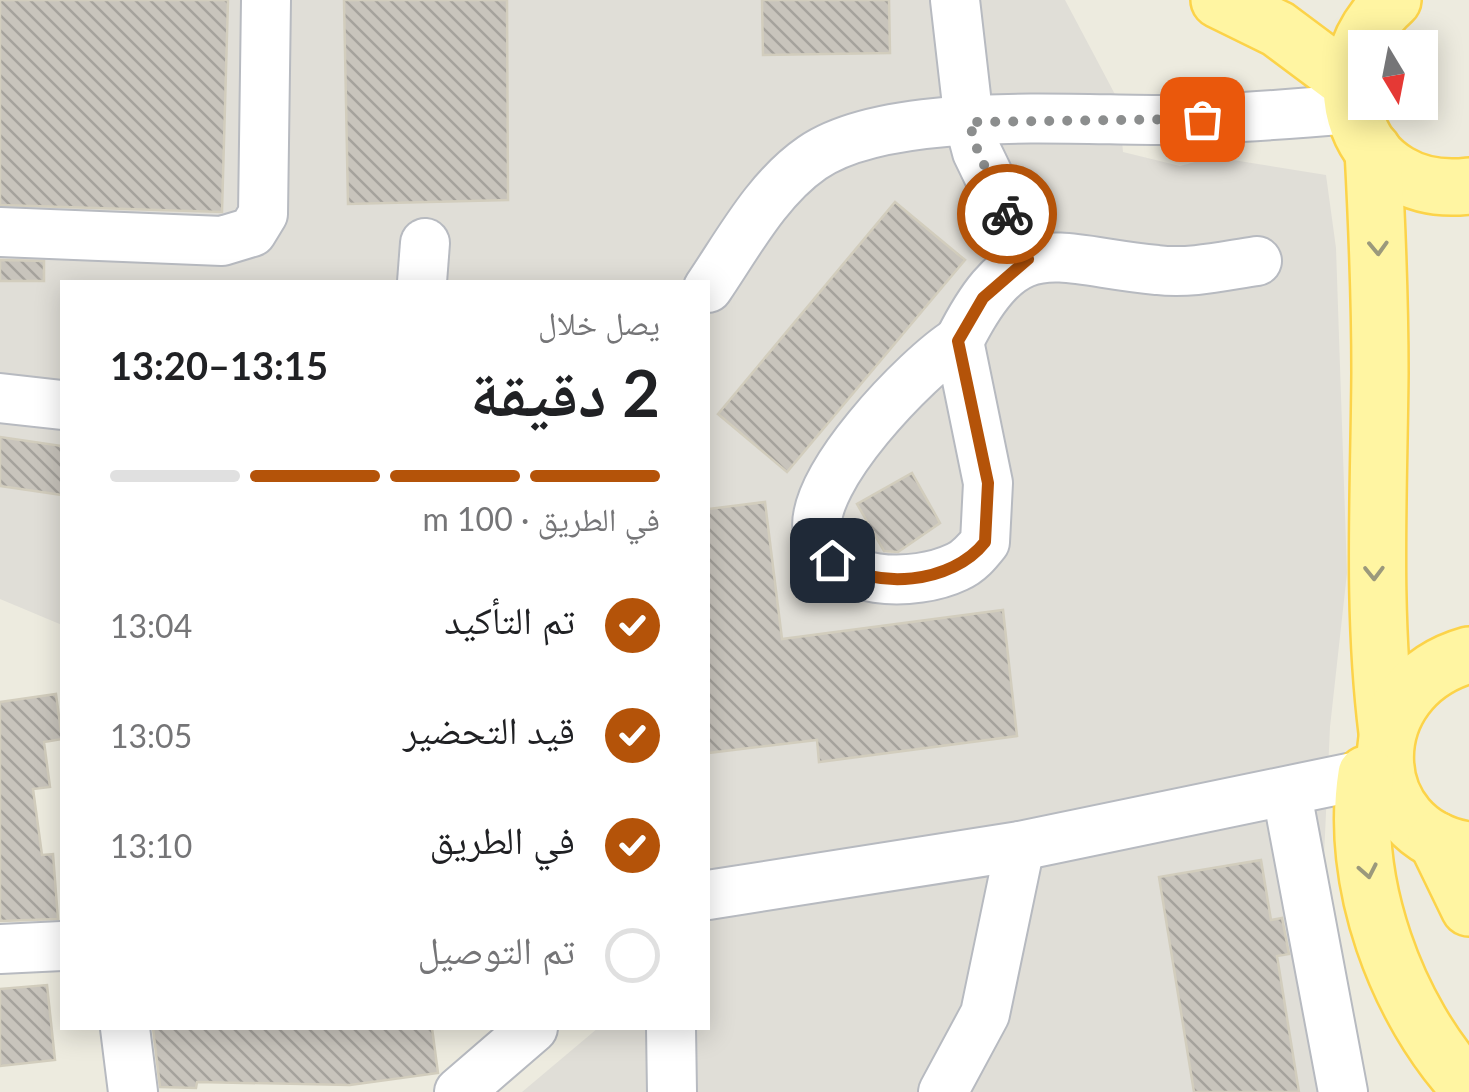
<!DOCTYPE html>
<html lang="ar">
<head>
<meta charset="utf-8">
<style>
	:root { --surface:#fff; --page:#f2f2f2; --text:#202124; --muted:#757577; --line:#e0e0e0; --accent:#b45309 }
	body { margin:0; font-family:Lato,"Noto Naskh Arabic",sans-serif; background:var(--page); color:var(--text); direction:rtl; height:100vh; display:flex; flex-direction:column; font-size:38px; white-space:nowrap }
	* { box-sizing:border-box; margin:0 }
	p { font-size:32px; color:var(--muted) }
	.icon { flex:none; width:55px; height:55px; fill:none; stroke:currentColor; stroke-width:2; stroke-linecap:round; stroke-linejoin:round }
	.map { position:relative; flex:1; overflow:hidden; direction:ltr }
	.side { position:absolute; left:60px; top:280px; width:650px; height:750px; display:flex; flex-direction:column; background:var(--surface); border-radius:0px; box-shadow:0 5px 25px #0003; direction:rtl }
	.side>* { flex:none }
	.needle { width:65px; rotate:170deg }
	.controls { position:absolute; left:1348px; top:30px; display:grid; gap:20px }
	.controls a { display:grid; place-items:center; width:90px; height:90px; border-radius:0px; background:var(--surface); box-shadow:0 5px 25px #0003; font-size:50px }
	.pin { position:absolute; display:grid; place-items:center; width:85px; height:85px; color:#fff; margin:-42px; border-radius:20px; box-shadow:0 5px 15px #0006 }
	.courier { position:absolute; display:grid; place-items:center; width:100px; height:100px; margin:-50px; border:8px solid #b45309; border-radius:50%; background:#fff; color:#222; box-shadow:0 2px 12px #0007 }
	.head em { font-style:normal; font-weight:700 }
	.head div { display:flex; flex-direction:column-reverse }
	.head { display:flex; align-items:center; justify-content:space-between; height:170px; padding:0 50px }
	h1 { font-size:65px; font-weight:700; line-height:75px }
	.bar { display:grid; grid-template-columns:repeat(4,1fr); gap:15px 10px; align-content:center; height:120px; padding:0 50px }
	.bar i { height:12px; border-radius:8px; background:var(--line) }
	.bar .on { background:var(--accent) }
	.bar p { grid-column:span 4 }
	ol { padding:0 50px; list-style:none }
	li { display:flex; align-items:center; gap:30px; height:110px }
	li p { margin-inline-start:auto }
	li .icon { padding:10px; border-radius:50%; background:var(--accent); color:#fff; stroke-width:4 }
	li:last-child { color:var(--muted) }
	li i { width:55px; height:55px; border:5px solid var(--line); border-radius:50% }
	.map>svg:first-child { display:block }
	.industrial { fill:#e0ded7 }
	.building { fill:url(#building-back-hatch); stroke:#d2cdbd; stroke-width:2.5 }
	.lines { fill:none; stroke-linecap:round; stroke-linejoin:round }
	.minor-casing { stroke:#b7bac0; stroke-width:52 }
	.major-casing { stroke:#fcd349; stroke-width:60 }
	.minor { stroke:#fff; stroke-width:48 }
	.major { stroke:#fff5a2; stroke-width:55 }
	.oneway { stroke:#9b997c }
	.done { stroke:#8c8e8e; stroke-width:10; stroke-dasharray:0 18 }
	.route { stroke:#b45309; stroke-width:12 }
</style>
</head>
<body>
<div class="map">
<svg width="1469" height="1092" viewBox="0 0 1469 1092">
	<defs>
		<pattern id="building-back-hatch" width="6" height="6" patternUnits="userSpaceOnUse" patternTransform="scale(2.5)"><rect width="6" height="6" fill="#c8c4bc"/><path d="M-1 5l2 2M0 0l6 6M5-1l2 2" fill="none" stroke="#a5a29c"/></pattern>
	</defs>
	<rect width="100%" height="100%" fill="#edebdf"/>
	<polygon class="industrial" points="0,0 1065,0 1118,100 1123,152 1180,166 1214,157 1326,175 1336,248 1347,573 1330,727 1324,856 1367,1092 522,1092 598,1028 708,1028 708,282 62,282 62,625 0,599"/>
	<g class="building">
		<polygon points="0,0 228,0 222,212 0,205"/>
		<polygon points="344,0 507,0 508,200 348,204"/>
		<polygon points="762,0 889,0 890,53 763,55"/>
		<polygon points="895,202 965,260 787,472 718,414"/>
		<polygon points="0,260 44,261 44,281 0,281"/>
		<polygon points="0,437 62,446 62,495 0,486"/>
		<polygon points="912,473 940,523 898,552 884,551 857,504"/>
		<polygon points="765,502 782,639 1003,610 1017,736 819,762 817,740 708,753 708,509"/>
		<polygon points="56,694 62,739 44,742 50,787 33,789 42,855 53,854 58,919 0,921 0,702"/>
		<polygon points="1261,860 1271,920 1282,918 1289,954 1277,956 1299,1092 1194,1092 1159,877"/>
		<polygon points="47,985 55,1060 0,1066 0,989"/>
		<polygon points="153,1028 432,1028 438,1073 350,1085 197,1082 196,1088 160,1087"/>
	</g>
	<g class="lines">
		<g class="minor-casing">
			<g id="minor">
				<polyline points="955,0 969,122 977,152 1029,259"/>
				<polyline points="0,232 222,241 252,232 263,214 266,0"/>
				<polyline points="422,282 425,243"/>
				<path d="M708,288C738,244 767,189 812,158C889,105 1077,121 1170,120C1231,119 1292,114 1352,109"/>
				<path d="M959,341L988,483L985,542C977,552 969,562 957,567C915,587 831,588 818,533C806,482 917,367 959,341Z"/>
				<path d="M959,341C1017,226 1051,260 1157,270C1191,274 1223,266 1257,261"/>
				<polyline points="0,398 62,405"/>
				<polyline points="1287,794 1343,1092"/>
				<polyline points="708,895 1020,846 1387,770"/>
				<polyline points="0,949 62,946"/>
				<polyline points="125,1028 133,1092"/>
				<polyline points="671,1028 672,1092"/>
				<polyline points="459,1092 533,1028"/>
				<polyline points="943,1092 985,1014 1020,846"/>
			</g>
		</g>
		<g class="major-casing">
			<g id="major">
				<polyline points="1219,0 1278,29 1349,82"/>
				<path d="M1393,0C1312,72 1356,200 1469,186"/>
				<path d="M1373,150C1377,225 1380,299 1380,373C1379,494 1372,611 1387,732"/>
				<path d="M1469,655C1355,687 1360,835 1469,850"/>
				<path d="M1366,774C1349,881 1396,1010 1469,1088"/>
				<polyline points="1436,840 1469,908"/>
			</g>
		</g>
		<use href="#minor" class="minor"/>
		<use href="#major" class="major"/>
	</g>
	<defs><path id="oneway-chevron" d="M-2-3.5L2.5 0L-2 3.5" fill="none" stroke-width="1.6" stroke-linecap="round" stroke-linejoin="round" transform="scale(2.5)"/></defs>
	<g class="oneway">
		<use href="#oneway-chevron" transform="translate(1378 248) rotate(88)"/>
		<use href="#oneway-chevron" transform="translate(1374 573) rotate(89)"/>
		<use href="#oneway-chevron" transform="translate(1368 871) rotate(79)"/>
	</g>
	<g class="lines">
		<polyline class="done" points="1007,214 978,152 969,122 1202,119"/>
		<path class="route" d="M832,560C875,591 952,584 985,542L988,483L958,341L983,298L1028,259L1007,214"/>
	</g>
</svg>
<div class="controls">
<a><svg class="needle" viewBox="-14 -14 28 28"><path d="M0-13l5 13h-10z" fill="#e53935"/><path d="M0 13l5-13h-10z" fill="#757577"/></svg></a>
</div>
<div class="pin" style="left:1202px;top:119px;background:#ea580c"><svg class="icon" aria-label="bag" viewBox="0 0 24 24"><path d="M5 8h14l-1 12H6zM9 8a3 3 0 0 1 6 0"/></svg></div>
<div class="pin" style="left:832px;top:560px;background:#1f2937"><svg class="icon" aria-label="home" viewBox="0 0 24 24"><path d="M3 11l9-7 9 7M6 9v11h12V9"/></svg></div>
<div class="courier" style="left:1007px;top:214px"><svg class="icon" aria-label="bike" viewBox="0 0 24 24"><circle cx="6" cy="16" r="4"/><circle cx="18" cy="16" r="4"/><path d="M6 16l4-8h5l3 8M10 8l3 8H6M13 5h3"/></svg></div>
<section class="side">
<div class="head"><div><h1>2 دقيقة</h1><p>يصل خلال</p></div><em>13:15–13:20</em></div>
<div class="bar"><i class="on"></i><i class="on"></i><i class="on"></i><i></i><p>في الطريق · 100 m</p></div>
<ol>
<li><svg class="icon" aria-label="check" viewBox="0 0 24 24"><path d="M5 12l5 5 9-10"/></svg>تم التأكيد<p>13:04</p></li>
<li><svg class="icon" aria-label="check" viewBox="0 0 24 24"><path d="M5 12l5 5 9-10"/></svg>قيد التحضير<p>13:05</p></li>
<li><svg class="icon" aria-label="check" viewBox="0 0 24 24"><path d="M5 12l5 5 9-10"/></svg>في الطريق<p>13:10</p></li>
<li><i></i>تم التوصيل</li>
</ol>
</section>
</div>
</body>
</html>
